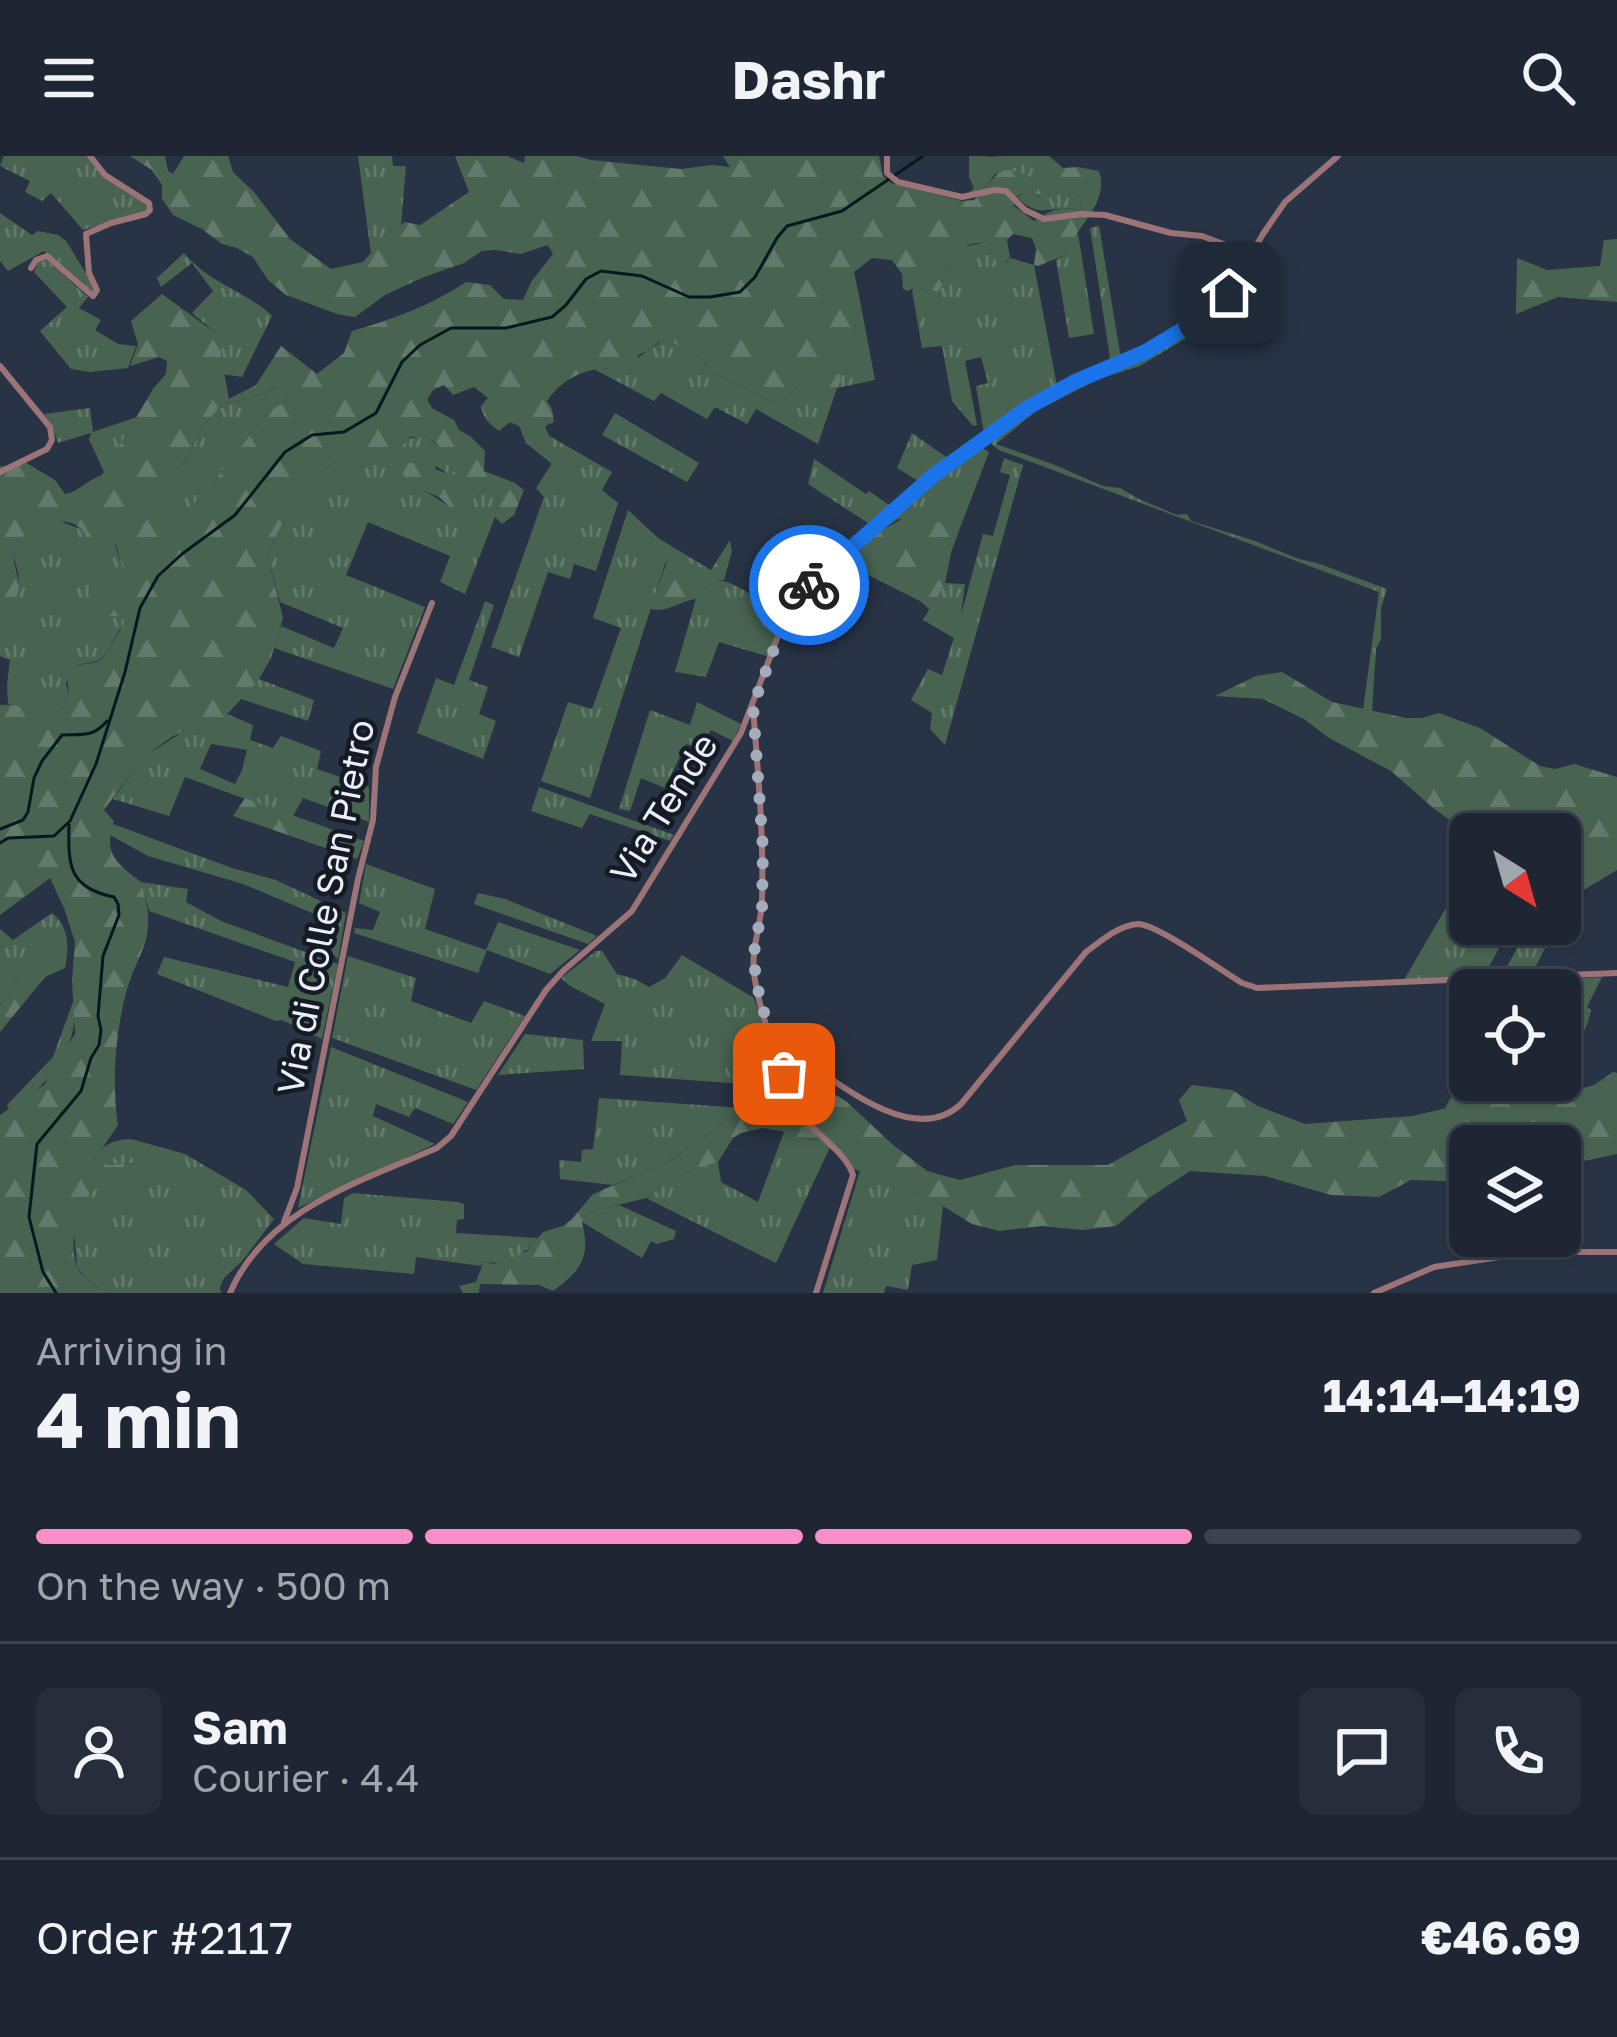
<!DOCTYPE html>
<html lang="en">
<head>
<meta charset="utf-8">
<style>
	:root { --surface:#1e2634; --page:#262e3c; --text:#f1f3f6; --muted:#a1a5ac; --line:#3c434f; --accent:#f98fca }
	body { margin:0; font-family:"Golos Text",sans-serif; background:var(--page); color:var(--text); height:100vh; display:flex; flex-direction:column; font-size:45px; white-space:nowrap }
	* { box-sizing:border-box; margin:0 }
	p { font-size:39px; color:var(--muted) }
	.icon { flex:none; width:66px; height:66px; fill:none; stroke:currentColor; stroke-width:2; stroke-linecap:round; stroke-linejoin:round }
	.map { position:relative; height:1137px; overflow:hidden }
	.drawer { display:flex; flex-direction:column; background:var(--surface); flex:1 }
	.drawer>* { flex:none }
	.needle { width:78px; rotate:143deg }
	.tools { position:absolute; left:1449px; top:657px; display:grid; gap:24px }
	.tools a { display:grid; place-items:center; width:132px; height:132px; border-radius:18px; background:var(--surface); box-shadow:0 3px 9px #0004,0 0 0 3px var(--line); font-size:60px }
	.pin { position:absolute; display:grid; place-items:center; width:102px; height:102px; color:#fff; margin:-51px; border-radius:24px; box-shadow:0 6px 18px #0006 }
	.courier { position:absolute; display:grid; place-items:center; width:120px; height:120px; margin:-60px; border:9px solid #1a73e8; border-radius:50%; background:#fff; color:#222; box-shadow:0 3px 15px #0007 }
	.head em { font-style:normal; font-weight:700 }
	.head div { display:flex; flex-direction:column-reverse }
	.head { display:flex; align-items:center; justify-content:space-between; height:204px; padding:0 36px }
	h1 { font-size:78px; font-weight:700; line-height:90px }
	.bar { display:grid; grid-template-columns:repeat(4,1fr); gap:18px 12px; align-content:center; height:144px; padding:0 36px }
	.bar i { height:15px; border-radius:9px; background:var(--line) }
	.bar .active { background:var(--accent) }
	.bar p { grid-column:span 4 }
	.line { display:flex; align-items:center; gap:30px; padding:0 36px; border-top:3px solid var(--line) }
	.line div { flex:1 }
	.round { display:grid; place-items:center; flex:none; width:126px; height:126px; border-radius:18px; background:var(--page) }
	header { display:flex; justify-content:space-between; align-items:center; height:156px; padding:0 36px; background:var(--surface); font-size:54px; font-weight:700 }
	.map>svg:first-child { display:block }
	.grass { fill:url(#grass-tufts); fill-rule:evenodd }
	.forest { fill:url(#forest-firs); fill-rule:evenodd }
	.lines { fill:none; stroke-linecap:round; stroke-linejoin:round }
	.stream { stroke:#031a20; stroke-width:3 }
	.street { stroke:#9c7478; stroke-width:6 }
	.done { stroke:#a5adbc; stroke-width:12; stroke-dasharray:0 21.6 }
	.route { stroke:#1a73e8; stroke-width:15 }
	.labels { text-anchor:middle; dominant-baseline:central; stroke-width:9; stroke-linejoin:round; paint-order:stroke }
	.street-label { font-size:36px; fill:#e8effc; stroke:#151a23 }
</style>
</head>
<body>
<header><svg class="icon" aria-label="menu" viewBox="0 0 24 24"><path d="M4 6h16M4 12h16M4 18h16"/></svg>Dashr<svg class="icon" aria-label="search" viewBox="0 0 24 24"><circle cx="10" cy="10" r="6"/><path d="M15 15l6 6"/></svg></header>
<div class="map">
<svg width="1617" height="1137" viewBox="0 0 1617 1137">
	<defs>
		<pattern id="grass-tufts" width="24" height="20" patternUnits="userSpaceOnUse" patternTransform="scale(3)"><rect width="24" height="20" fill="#486451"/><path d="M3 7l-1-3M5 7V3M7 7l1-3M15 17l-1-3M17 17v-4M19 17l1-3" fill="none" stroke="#627a6b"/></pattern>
		<pattern id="forest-firs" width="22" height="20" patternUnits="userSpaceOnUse" patternTransform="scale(3)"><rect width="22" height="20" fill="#486451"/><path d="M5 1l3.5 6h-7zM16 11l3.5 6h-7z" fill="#627a6b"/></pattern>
	</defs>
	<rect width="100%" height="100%" fill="#283345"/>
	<g class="grass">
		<polygon points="4,0 88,0 104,20 146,49 147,54 143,57 83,74 51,37 42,45 25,36 30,25 0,10"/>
		<polygon points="358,0 392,0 393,10 406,10 401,69 388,78 371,98"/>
		<path d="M969,0C984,0 1029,1 1041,6L1044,14L1040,21L1034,23L995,18L983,36H970L974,32L969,21Z"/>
		<path d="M1060,33L1076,37L1082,49L1080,54C1052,48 1040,65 1017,41L1029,34L1039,40Z"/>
		<polygon points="0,57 32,79 38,75 58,79 66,85 95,132 93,136 44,95 8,115 0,105"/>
		<polygon points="1099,70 1121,203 1111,208 1090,72"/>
		<polygon points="1078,77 1094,178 1069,182 1056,104 1065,99 1072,82"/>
		<polygon points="986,86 993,89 1006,107 1010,102 1034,109 1057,230 1016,254 984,277 976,230 988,227 981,201 965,205 977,269 973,270 952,245 942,190 922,192 912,134 914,131 937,136 949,120 946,113 959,92"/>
		<path d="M184,97C208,127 248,136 272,160L242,221L222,218L217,178L192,157L213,135L192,107L161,131L157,122Z"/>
		<polygon points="47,104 88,141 79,152 101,164 95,174 118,188 136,190 128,212 90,216 71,213 40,175 67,151 34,116 38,106"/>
		<polygon points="1249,108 1252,111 1237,143 1224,159 1140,210 1099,223 1036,255 996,288 1055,309 1103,330 1120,332 1141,344 1177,359 1187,358 1191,365 1255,385 1299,403 1317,407 1387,433 1381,452 1381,483 1376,493 1372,555 1363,554 1379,436 999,294 988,285 1060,237 1140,202 1216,156 1228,146"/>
		<polygon points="861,150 875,224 837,232 818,288 756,253 747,268 715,251 707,263 661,237 654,245 594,213 620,213 657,189 664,180 699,201 713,217 779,249 799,229 814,229 839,218 817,212 824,200 852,181"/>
		<polygon points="277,231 287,233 286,245 268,256 218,320 208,338 193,348 178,365 162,357 173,318 189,299 203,269 223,248 255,241"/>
		<polygon points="90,252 93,276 137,261 104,316 89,283 91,277 58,287 51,267 44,258"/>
		<polygon points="615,257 699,307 687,326 602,279"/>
		<polygon points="912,277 949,303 920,326 897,312"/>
		<polygon points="546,278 612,316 602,334 618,347 596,415 574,408 570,423 548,416 519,501 491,491 544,341 536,332 556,301"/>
		<path d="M424,280L443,292L457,320L450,319L436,310L422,334C436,340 447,352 462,353L488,330L499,338L495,361L465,438L440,426L450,400L368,366L346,419L425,451L393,533L274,492L281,470L334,492L343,472L280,446L267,397C288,358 307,315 351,298C360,294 370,296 379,294C395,290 407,281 424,280Z"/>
		<polygon points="981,291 989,296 960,372 898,363 880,375 945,317"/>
		<polygon points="1004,302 1023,309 945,589 930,573 932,557 911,544 928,513 942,519 954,482 923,464 945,427 965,428 961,459 983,378 993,380 1010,319 1000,316"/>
		<polygon points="814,303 866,338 869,335 892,351 871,369 808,328"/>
		<polygon points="628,354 658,382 711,414 668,404 665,408 590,642 541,625 568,546 592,553 621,472 593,462"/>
		<path d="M55,364C76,370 95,380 115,388L122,412L119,460L126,465C107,487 113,508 78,508L66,527L69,539L60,555L44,558L8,548L7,529L10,504L0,500V459C40,422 2,408 19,384C25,375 45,369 55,364Z"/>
		<path d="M713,424C738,423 759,449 784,457L770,501L719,486L706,521L675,516L696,443Z"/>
		<polygon points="485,445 494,449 469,524 488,531 479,558 496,565 483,603 417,577 436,522 454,529"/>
		<polygon points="259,523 314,544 308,565 241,543"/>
		<polygon points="697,546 741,568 733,585 711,574 701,592 686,588 665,632 641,622 630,655 619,653 650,554 690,569"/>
		<path d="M227,558L253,569L250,584L273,592L281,580L321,595L317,613L369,631V666L303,642L293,660L185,621L169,660L113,643L144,601L193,569L220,566ZM211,588L247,594L242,614L235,628L200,613Z"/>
		<polygon points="539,631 674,679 670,685 590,658 582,672 531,655"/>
		<polygon points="113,668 232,712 276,724 346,757 338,803 332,797 324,762 243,728 148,700 110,679"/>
		<polygon points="366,708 435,733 425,773 486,794 498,766 580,794 550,818 487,794 478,817 354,777 355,772 373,774 380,756 359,747"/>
		<polygon points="141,726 188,733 186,746 221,765 338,808 322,883 282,864 276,865 157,818 164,801 288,831 295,806 149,755"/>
		<polygon points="478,737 505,743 597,780 588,788 474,748"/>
		<polygon points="1454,738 1470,746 1470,768 1512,768 1484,820 1404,824"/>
		<path d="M52,757C70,772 69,791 65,812L45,821L37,816L18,819L13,834L0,849V773L13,784Z"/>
		<polygon points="1530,768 1558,768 1531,819 1502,820"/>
		<polygon points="596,795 602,795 617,818 635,823 649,831 665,822 682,799 754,842 783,931 620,919 622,885 591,885 605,848 570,830 561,822"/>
		<polygon points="348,800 416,822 411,845 471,867 484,845 525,860 476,934 332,882"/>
		<polygon points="1602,821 1587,851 1591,854 1588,866 1557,939 1445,952 1470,908 1470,924 1560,924 1560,834 1519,834 1524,826"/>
		<path d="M74,843C80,891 50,930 9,954L7,949L53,901Z"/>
		<polygon points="525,878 583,884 584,913 498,919"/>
		<polygon points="331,891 468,946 453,968 415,952 409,961 376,948 373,960 435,988 298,1052"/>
		<polygon points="599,942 743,952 742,958 727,963 718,972 666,1007 613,1029 560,1023 559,1004 581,1006 582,994 593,993"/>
		<polygon points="784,976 810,984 822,983 830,991 776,1107 646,1042 679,1019 718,1006 721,1026 758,1046"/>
		<path d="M131,983L185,998L246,1034L274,1063L243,1104L224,1122L220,1131L221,1137H106L85,1122L77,1111L74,1076L79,1057L91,1034L135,1007L109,1009L95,1004C102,988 113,984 131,983Z"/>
		<polygon points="860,1015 943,1050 937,1104 912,1109 908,1134 886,1130 884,1137 823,1137"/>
		<path d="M353,1037L458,1046L464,1048V1063L457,1064L456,1077L538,1082C525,1098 506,1112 484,1105L481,1110L416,1101L414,1118L303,1108L274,1088L304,1062L341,1068L344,1042Z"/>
		<polygon points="619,1049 676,1075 674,1083 657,1088 651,1085 642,1102 582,1066 590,1056"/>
	</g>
	<g class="forest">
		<path d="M130,0H165L168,15L173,18L184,0H228L233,16L254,36L290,83L331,113L363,106L388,78L405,66L420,69L469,36L455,0H507L524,7L525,0H576L591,4L681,13L712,9L730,11L723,0H879L883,20L891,27L962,45L974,44C999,21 996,2 1034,23L1044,14L1041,6C1025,0 1010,11 996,0H1049L1063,12L1078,11L1099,15C1110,47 1075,71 1065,99L1038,110L1034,109L1036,93L1032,82L1013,78L1007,84L1010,102L1000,111L994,102L992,88C967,83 959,93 946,113L950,120L937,136L915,131L908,135L903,133L902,118L892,104L872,102L854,116L861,150L852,181L846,192L824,200L817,212L839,218L841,225L837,232L799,229L779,249L713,217L699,201L664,181L650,194L638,199L636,209L627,216C596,206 564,219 547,245L552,253L554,266L545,270L557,301L552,308L526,287L519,270L510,266L499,275C489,268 483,262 481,250L488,242L474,231L453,239L444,229L433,234L427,244L432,252L454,264L459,274L471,281L485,295L484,315L515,327L524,334L514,359L502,368L495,361L499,339L488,330L462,353L451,352L439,341L422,334L404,320L400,309C424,301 435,317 456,319C446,296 438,278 410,281L396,297C325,282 295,344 267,397L283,462L271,502L257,526L220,566C161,572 137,610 104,654L114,665C103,698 116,707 141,726C160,789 137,790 124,845C115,883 112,931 118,969L95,1003L109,1009L135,1007L145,1015L91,1035C78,1057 68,1084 77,1111C82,1123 97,1130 106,1137H0V959L44,929L75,878L72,825L75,786L64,752L50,722L0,759V549C23,547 33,560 60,555L69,539L66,510C75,508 88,509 96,506C109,502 116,477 126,465L119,460H106L93,447L90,438C97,423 105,414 122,412L116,388L102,398L96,397C83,366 68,358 37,373C28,378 19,380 16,390C7,423 37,425 0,459V310L10,311L23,305L55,324L65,338C79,336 88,323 102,319L153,233L166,218L167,205L159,201L130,210L138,188L131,165L162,138L217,178L229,243L256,229L281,190L317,218L344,197L352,175C393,163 430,150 466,126L490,129L504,143L523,144L531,126L553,98L548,89L521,98L495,94L482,95L464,107L424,121L385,139L355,161L337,158L286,139L268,124L253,101L237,92L222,88L202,73L173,59L162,43V29L152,14ZM1060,33L1076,37L1082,49L1080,54C1061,50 1050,54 1034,65L1014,50L1017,40C1030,33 1035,39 1048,41ZM276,231L287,233L286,245L268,256L218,320L208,338L193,348L178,364L171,357H163L173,318L189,299L203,269L223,248L255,241Z"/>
		<polygon points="1617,83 1617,146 1558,141 1516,158 1517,102 1547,114 1600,110 1604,84"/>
		<polygon points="910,359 960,372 951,397 945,427 930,454 920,445 846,408 880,375"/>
		<path d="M730,384L732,395L724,424H713L696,443C678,445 670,457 650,453L668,403L700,409L711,414Z"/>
		<polygon points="1282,516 1332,546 1406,562 1422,562 1439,557 1480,572 1540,610 1555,613 1574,608 1617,621 1617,714 1582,735 1560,721 1560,678 1470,679 1432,651 1391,615 1329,582 1304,563 1263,543 1215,540 1256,520"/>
		<polygon points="245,642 364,685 357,703 233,660"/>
		<polygon points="25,814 37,816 45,821 0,876 0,849 13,834 18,819"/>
		<path d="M795,906L805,919L847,946L892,988L927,1015L960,1024L1015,1009H1108L1187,965L1179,944L1192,929L1232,934L1258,950L1305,968L1412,960L1460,949L1557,939L1594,929L1613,916L1617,917V998L1560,1010V990H1470V1026L1411,1024L1379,1041L1331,1039L1265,1020L1190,1015L1149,1042L1116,1070L1082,1074L1042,1070L999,1075L972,1068L943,1050L852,1012L823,983L797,984L784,976L763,972L741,977L733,982L718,1006L679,1019L646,1042L590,1056L582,1066C591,1102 581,1114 553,1135L539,1129L480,1128L479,1137H463L459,1130L476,1126L484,1105L493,1108L507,1105L527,1095L543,1076L563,1070L572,1063L593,1038L668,1006L718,972L727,963L742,958L761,961L800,959L791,937Z"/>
	</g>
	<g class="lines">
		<g class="stream">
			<path d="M0,673L23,664L28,656L34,622L42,605L62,579C81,578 93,582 107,565"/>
			<polyline points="0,687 8,682 54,680 70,665 96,608 125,516 140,452 158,420 182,398 235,359 285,296 312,279 344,276 376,257 402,206 420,189 451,172 506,172 552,161 566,149 586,123 601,115 642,120 689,141 710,141 740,136 755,121 777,82 787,70 842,55 923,0"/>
			<path d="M56,1137L43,1116L29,1061L37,988L81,935L91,902L99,889L101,874L98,860L103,800L119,759L118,748L114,741C69,732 68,710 69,669"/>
		</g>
		<g class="street">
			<polyline points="887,0 887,17 898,26 962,41 995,34 1006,35 1025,54 1044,63 1081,58 1105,59 1171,77 1202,80 1250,98"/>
			<polyline points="31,112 36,104 47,100 93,140 97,134 89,117 86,78 111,67 146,58 150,54 149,47 105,19 90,0"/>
			<polyline points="0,210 50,271 52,284 47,293 0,316"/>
			<path d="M753,552C758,616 764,680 762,745C761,770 751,792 754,818C760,859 777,902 791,941C802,972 845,992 853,1019L816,1137"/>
			<path d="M772,881C818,909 908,998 961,948L1086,796C1101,785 1119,769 1138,768C1157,768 1222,815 1242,827L1257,832L1617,817"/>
			<polyline points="284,1066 297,1032 358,723 373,664 376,611 395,541 432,447"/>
			<path d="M230,1137C265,1054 361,1025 437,992L451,980L546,834L563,815L632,755L741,577L785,462L801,437L934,319L1027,252L1074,226L1145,197L1214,153L1229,137L1263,78L1285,46L1338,0"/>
			<polyline points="1374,1137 1434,1111 1532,1096 1617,1096"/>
		</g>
	</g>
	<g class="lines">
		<polyline class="done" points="784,918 760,844 753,802 762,752 763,693 753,550 785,463 809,429"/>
		<polyline class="route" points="809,429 934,319 1027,252 1074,226 1145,196 1208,158 1229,137"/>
	</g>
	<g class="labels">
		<g class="street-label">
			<text transform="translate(663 652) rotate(-58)">Via Tende</text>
			<text transform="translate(325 751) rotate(-79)">Via di Colle San Pietro</text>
		</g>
	</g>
</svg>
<div class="tools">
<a><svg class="needle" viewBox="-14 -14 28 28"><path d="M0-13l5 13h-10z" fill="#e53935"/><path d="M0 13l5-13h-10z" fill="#a1a5ac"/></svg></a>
<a><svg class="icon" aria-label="locate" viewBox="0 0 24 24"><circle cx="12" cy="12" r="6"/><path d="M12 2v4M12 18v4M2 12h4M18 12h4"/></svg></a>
<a><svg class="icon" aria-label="layers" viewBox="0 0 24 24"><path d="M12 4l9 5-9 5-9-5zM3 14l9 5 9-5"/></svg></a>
</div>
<div class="pin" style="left:784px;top:918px;background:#ea580c"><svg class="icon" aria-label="bag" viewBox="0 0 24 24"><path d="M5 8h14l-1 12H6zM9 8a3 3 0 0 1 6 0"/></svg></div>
<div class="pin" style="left:1229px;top:137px;background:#1f2937"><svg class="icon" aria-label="home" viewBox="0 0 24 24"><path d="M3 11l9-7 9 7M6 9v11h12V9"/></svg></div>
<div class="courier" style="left:809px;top:429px"><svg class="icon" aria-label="bike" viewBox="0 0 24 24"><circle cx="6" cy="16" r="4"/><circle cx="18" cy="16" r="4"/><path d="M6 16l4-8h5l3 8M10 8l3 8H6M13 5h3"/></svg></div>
</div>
<section class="drawer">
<div class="head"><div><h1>4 min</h1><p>Arriving in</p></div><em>14:14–14:19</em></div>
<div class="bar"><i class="active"></i><i class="active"></i><i class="active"></i><i></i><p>On the way · 500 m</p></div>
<div class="line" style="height:216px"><a class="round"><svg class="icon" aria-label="person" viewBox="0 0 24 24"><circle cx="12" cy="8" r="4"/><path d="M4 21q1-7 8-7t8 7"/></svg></a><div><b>Sam</b><p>Courier · 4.4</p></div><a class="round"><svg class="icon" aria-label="chat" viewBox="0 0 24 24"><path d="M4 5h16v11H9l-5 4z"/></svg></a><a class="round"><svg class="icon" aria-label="phone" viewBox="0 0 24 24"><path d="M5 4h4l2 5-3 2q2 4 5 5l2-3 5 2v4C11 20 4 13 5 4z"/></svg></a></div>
<div class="line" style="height:156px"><div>Order #2117</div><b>€46.69</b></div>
</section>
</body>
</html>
